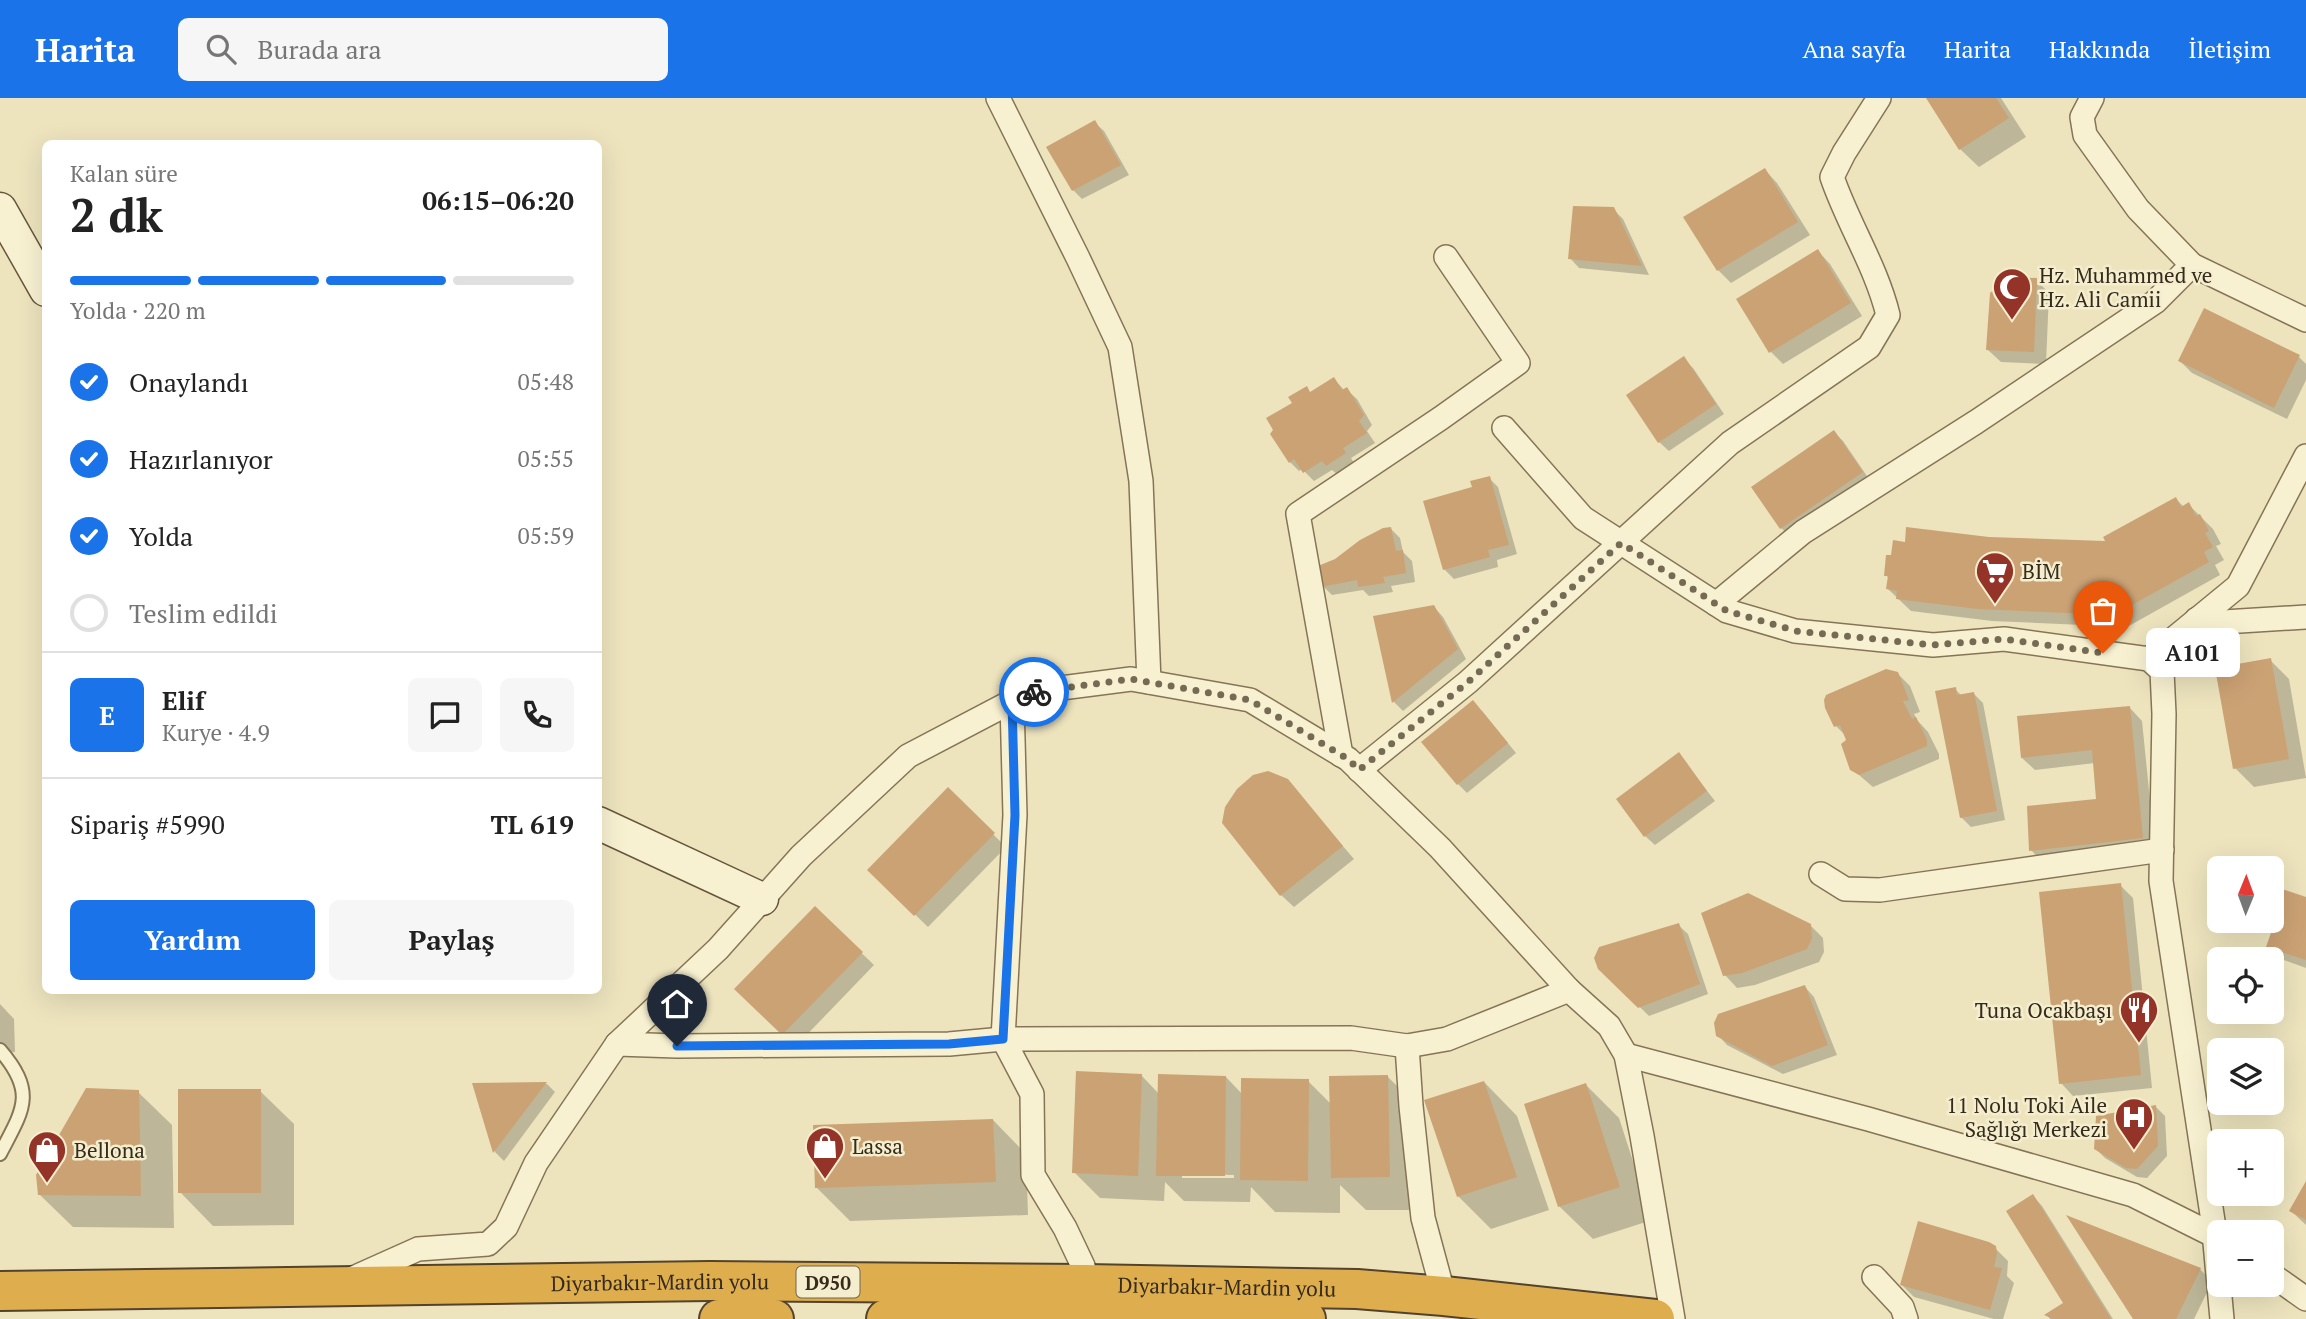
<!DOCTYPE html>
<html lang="tr">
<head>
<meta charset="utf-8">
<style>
	:root { --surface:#fff; --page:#f6f6f6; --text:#222; --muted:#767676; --line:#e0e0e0; --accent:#1a73e8 }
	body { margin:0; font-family:"PT Serif",serif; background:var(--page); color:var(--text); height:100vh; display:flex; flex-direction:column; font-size:26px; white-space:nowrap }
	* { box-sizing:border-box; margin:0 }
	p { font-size:23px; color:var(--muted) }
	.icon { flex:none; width:38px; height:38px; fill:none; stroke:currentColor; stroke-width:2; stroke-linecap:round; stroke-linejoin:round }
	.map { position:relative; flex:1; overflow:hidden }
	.panel { position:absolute; left:42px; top:42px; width:560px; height:854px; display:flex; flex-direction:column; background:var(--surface); border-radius:10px; box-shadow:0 7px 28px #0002 }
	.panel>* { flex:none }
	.needle { width:46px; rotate:1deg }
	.tools { position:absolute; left:2207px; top:758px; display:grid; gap:14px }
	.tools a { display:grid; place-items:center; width:77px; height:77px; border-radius:10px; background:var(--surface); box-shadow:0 7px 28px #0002; font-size:35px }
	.pin { position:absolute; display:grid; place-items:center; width:60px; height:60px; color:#fff; margin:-72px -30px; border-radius:50% 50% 50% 0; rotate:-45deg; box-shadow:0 0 7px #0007 }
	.pin .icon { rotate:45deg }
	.courier { position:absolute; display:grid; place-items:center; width:70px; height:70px; margin:-35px; border:5px solid #1a73e8; border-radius:50%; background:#fff; color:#222; box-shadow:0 2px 9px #0007 }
	.bubble { position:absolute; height:49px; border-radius:10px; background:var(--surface); box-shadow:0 7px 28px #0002; font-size:23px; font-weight:700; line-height:49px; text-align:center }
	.overview em { font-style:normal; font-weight:700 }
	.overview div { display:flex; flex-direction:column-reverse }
	.overview { display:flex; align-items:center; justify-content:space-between; height:119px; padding:0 28px }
	h1 { font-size:46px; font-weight:700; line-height:52px }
	.bar { display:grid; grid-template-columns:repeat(4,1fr); gap:10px 7px; align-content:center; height:84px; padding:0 28px }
	.bar i { height:9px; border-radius:5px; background:var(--line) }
	.bar .active { background:var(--accent) }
	.bar p { grid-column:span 4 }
	.line { display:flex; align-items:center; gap:18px; padding:0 28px; border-top:2px solid var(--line) }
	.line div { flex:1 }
	.round { display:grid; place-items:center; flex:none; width:74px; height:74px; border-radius:10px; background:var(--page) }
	ol { padding:0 28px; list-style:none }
	li { display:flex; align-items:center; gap:21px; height:77px }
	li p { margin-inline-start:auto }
	li .icon { padding:7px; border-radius:50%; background:var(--accent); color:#fff; stroke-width:4 }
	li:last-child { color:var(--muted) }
	li i { width:38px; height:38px; border:4px solid var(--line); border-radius:50% }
	.primary-button { display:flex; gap:14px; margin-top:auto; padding:14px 28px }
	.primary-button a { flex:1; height:80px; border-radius:10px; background:var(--accent); color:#fff; font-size:28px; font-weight:700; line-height:80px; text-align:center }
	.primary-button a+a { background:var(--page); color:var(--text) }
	header { display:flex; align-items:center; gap:42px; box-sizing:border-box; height:98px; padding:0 35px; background:var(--accent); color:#fff }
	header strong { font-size:33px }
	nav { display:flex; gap:38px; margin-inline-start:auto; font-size:24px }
	.search { width:490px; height:63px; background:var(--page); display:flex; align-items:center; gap:18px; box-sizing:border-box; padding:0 24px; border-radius:10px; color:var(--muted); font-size:26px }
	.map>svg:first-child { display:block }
	.shadow { fill:#0003; fill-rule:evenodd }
	.building { fill:#cba274 }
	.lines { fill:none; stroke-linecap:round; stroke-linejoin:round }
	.lane-casing { stroke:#857557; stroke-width:16 }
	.street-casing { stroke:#857557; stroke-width:26 }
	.secondary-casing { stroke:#67563b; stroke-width:35 }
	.highway-casing { stroke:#53422c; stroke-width:42 }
	.lane { stroke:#f8f1d1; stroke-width:12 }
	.street { stroke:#f8f1d1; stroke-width:23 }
	.secondary { stroke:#f8f1d1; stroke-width:32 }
	.highway { stroke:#deae4e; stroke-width:38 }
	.done { stroke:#756b55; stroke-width:7; stroke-dasharray:0 12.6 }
	.route { stroke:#1a73e8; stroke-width:9 }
	.labels { text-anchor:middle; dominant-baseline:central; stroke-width:5; stroke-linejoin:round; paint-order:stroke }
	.shield { fill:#f5eece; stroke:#6f6551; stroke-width:2 }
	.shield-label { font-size:19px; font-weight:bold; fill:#352a1c }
	.poi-label { font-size:21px; fill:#352a1c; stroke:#f5eece; text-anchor:start }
	.street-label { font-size:21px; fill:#352a1c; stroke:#f5eece }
</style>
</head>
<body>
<header>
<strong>Harita</strong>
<div class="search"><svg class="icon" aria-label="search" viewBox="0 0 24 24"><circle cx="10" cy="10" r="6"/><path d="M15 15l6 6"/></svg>Burada ara</div>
<nav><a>Ana sayfa</a><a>Harita</a><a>Hakkında</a><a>İletişim</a></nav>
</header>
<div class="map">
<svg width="2306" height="1221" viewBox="0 0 2306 1221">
	<rect width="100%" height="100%" fill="#ede4be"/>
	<g class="shadow">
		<polygon points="1928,0 2001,0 2026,39 1979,69 1960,51"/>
		<polygon points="1094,24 1104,33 1129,77 1082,101 1073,92"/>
		<polygon points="1765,72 1777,85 1810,137 1731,185 1718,172"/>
		<polygon points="1613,111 1623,121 1649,177 1579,170 1570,160"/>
		<polygon points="1818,153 1830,166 1862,218 1783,266 1771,254"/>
		<polygon points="2036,182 2049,195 2046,266 2001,264 1988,252"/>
		<polygon points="2299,259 2306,266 2306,282 2287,321 2192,275 2180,263"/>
		<polygon points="1683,261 1693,270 1724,316 1669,353 1659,344 1628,298"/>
		<polygon points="1334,281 1345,293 1347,292 1357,301 1372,327 1367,333 1375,345 1351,360 1354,365 1337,376 1332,372 1314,383 1302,371 1299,373 1290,364 1311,295"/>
		<polygon points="1834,334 1843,343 1871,384 1791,439 1781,430 1753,389"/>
		<polygon points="1489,380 1498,389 1517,456 1497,462 1498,469 1454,481 1444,471"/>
		<polygon points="2176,401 2184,409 2188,406 2213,431 2221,446 2216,448 2224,462 2215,467 2220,477 2127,529 1992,523 1911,513 1888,491 1889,481 1886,477 1892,459 1906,445 1988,441 2108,445"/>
		<polygon points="1391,431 1400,440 1403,454 1412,463 1415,484 1391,488 1393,494 1369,498 1363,492 1332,497 1323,488"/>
		<polygon points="1434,509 1443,519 1466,561 1403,613 1394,604 1375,519"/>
		<polygon points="2270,562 2289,581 2306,680 2254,689 2235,670"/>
		<polygon points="1897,575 1910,588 1920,614 1914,616 1918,623 1928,634 1939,656 1939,661 1873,689 1852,671 1847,639 1836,628 1827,610"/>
		<polygon points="1955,591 1962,598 1973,595 1983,605 2005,722 1971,729 1961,719"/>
		<polygon points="2130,610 2142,623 2155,752 2043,765 2031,752 2097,703 2095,665 2035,672 2022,660"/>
		<polygon points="1482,613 1516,655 1467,695 1458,686"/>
		<polygon points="1679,657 1715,703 1655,747 1645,738"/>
		<polygon points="1287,683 1354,761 1294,809 1281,797"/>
		<polygon points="948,692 1006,749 928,829 869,772"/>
		<polygon points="2120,787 2133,800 2152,990 2073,998 2061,985"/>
		<polygon points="2306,801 2306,870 2281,861 2268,849 2280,814 2277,810"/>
		<polygon points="815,810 874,867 796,948 737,891"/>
		<polygon points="1678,827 1688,836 1708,896 1649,918 1600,870"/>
		<polygon points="1810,827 1823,840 1824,854 1819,864 1755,887 1737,890 1725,877"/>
		<polygon points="1805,889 1814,899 1837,957 1783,976 1727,947 1718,937"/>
		<polygon points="0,906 14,921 15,954 0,955"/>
		<path d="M1142,978L1159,996L1226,979L1243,997L1308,983L1332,1007L1388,979L1421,1012L1422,1112H1366L1340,1087V1115L1275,1114L1251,1089L1250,1104L1184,1103L1165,1084L1164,1103L1100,1100L1074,1074ZM1182,1076L1234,1077V1080H1182Z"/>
		<polygon points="1484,984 1517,1018 1549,1112 1491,1131 1458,1098"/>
		<polygon points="547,986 555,994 504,1063 495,1054 474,987"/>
		<polygon points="1586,987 1619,1020 1652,1122 1593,1141 1559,1108"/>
		<polygon points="260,993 294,1026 294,1127 213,1128 180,1094"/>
		<polygon points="138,994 172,1027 174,1130 73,1129 39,1096"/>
		<polygon points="2156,1009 2165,1018 2167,1058 2147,1080 2137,1079 2105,1060 2095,1050"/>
		<polygon points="993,1022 1026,1056 1028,1117 850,1123 817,1090"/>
		<polygon points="2306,1087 2306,1127 2291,1113"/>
		<polygon points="2033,1098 2042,1108 2113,1221 2050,1221 2047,1217 2065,1206"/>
		<polygon points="1995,1150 2008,1163 2007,1178 2014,1185 2003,1221 1994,1221 1914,1199 1902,1187"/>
		<polygon points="2200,1171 2212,1184 2194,1221 2135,1221"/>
	</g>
	<g class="building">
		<polygon points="1926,0 1996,0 2009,20 1959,52"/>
		<polygon points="1095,22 1121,67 1072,93 1046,49"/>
		<polygon points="1765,70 1798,124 1717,173 1683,119"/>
		<polygon points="1573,108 1614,109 1642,168 1568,161"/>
		<polygon points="1818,151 1851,205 1769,255 1736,201"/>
		<polygon points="2008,179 2037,180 2034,254 1986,252 1990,195"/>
		<polygon points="2204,210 2300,257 2274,310 2178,263"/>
		<polygon points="1684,258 1716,306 1658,345 1626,297"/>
		<polygon points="1334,279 1342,292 1347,289 1364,317 1359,323 1367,335 1343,350 1346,355 1326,368 1322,363 1303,375 1294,361 1289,365 1270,336 1273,332 1266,320 1292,305 1288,299 1307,288 1310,294"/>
		<polygon points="1834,332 1863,374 1780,431 1751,389"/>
		<polygon points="1490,378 1509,447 1488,452 1490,459 1443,472 1423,403 1472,389 1470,383"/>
		<polygon points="2176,399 2181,409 2189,404 2196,418 2200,416 2209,433 2205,435 2213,449 2204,454 2209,464 2114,517 1978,511 1896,501 1897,493 1886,491 1888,478 1884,478 1886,457 1891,457 1893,442 1905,444 1906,429 1989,439 2105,443 2103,439"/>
		<polygon points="1391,429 1396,453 1403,452 1406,475 1383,479 1385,485 1358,489 1357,482 1321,489 1318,468 1335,461 1360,442 1383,430"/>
		<polygon points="1434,507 1458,551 1392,605 1373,518"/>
		<polygon points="2271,560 2289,661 2233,671 2215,570"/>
		<polygon points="1886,571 1898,574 1909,602 1903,603 1912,621 1916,619 1927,642 1927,648 1859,677 1850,672 1841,646 1846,642 1840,627 1834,629 1825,610 1824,602 1826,597"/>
		<polygon points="1956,589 1957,597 1974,594 1997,713 1960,720 1935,593"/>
		<polygon points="1473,602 1508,645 1457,687 1421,644"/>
		<polygon points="2130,608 2143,740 2029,753 2027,708 2096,701 2092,652 2021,660 2017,618"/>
		<polygon points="1679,654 1707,693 1644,739 1616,701"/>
		<polygon points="1268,673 1288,681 1343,748 1280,798 1222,725 1225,709 1237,691 1253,677"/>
		<polygon points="948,689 995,735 914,818 867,772"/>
		<polygon points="2121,785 2141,977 2059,986 2039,794"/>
		<polygon points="2282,791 2306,799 2306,862 2266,849 2279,812 2275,811"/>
		<polygon points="1748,795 1811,826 1812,840 1807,851 1742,875 1723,878 1701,815"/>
		<polygon points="815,808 863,854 782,937 734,891"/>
		<polygon points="1679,825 1700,886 1638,910 1598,871 1594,860 1599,849"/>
		<polygon points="1805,887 1828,947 1772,968 1716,938 1714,925 1718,916"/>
		<polygon points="1076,973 1142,976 1138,1078 1072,1075"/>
		<polygon points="1158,976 1226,978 1225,1078 1156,1078"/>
		<polygon points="1388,977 1390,1079 1331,1080 1329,978"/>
		<polygon points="1241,980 1309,981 1308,1083 1240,1082"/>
		<polygon points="1484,983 1517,1079 1457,1099 1424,1002"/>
		<polygon points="547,984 493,1055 472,985"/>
		<polygon points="1586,985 1620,1089 1558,1109 1524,1006"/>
		<polygon points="86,990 139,992 141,1098 38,1097 36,1077"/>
		<rect x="178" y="991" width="83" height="104"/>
		<polygon points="2156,1007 2158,1048 2137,1071 2126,1070 2094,1051 2096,1018"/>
		<polygon points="993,1021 996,1084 815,1090 813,1027"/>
		<polygon points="2306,1083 2306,1122 2289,1113"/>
		<polygon points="2033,1096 2111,1221 2053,1221 2044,1217 2063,1205 2006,1113"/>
		<polygon points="2066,1117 2201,1170 2176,1221 2133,1221"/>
		<polygon points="1918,1123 1989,1144 1996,1148 1997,1156 1994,1169 2002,1170 1990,1212 1900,1187"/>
	</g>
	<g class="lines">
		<g class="lane-casing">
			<path id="lane" d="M0,1056C23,1012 37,995 0,952"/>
		</g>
		<g class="street-casing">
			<g id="street">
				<polyline points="998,0 1078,160 1120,249 1141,383 1149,584"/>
				<polyline points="2092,0 2082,19 2085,37 2138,111 2192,167 2306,222"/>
				<polyline points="1504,330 1583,420 1727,513 1795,533 1933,547 2004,541 2149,561 2162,573 2164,616 2161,783 2213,1123 2222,1221"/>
				<polyline points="1716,506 1803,434 1976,324 2155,204 2192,167"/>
				<polyline points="2197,521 2224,524 2306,519"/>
				<polyline points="2149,561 2238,488 2306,358"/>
				<polyline points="1012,604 1015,717 1003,941 1032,996 1033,1077 1065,1130 1083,1168 1087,1186"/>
				<polyline points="1341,657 1298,416 1441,320 1518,265 1446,159"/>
				<path d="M1359,672L1468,584L1730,345L1869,249L1888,217C1876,168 1848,126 1832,79L1844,55L1879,0"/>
				<polyline points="1821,776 1845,791 1880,792 2162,752"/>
				<polyline points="617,946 677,948 949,946 1003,941 1351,940 1407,948 1447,941 1569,892"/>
				<polyline points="1407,948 1411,1008 1423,1120 1444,1198"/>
				<polyline points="1626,957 1868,1021 2133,1097 2219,1140"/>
				<polyline points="2272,1177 2306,1201"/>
				<polyline points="1874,1179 1902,1209 1906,1221"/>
				<polyline points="351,1181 418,1151 488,1146 506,1129 536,1065 617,946 718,851 801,758 908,658 1030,594 1131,581 1250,602 1348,661 1440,750 1569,892 1609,928 1626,957 1642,1038 1673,1221"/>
			</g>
		</g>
		<g class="secondary-casing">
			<g id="secondary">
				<polyline points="0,111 46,192"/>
				<polyline points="598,725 762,801"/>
			</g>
		</g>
		<g class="highway-casing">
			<g id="highway">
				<path id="s1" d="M0,1193L710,1183L1087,1186L1357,1191L1444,1198L1655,1221"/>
				<polyline points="719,1221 774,1221"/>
				<polyline points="886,1221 1179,1215 1306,1221"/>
			</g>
		</g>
		<use href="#lane" class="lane"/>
		<use href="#street" class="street"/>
		<use href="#secondary" class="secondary"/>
		<use href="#highway" class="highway"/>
	</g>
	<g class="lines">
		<polyline class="done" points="1034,594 1131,581 1250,602 1348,661 1359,672 1468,584 1621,445 1727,513 1796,533 1933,547 2004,541 2103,555"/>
		<polyline class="route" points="677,948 949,946 1003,941 1015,717 1012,604 1034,594"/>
	</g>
	<defs>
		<g id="mosque-pin" transform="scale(2.0125)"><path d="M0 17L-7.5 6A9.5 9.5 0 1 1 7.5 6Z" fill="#943328" stroke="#f5eece"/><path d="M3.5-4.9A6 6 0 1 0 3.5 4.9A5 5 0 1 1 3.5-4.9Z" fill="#fff"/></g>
		<g id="supermarket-pin" transform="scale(2.0125)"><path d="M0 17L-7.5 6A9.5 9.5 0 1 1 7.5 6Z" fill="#943328" stroke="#f5eece"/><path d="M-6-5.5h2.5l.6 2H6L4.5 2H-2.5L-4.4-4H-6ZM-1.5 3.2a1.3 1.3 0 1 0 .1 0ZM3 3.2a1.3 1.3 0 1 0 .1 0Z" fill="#fff"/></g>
		<g id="restaurant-pin" transform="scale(2.0125)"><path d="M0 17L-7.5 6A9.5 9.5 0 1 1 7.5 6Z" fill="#943328" stroke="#f5eece"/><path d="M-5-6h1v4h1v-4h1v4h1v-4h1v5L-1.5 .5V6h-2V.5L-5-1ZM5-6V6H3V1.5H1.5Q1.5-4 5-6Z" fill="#fff"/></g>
		<g id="hospital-pin" transform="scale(2.0125)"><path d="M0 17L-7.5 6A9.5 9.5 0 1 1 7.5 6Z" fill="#943328" stroke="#f5eece"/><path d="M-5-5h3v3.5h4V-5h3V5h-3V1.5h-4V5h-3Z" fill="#fff"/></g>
		<g id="shop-pin" transform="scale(2.0125)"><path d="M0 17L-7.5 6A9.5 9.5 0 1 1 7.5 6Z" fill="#943328" stroke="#f5eece"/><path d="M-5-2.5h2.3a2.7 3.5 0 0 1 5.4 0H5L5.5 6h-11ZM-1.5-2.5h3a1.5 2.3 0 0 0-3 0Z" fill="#fff"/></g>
	</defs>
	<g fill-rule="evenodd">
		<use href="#mosque-pin" x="2012" y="189"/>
		<use href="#supermarket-pin" x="1995" y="473"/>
		<use href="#restaurant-pin" x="2139" y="912"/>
		<use href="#hospital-pin" x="2134" y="1019"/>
		<use href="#shop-pin" x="825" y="1048"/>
		<use href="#shop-pin" x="47" y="1052"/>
	</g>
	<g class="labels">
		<rect class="shield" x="796.5" y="1168.5" width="63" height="31" rx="5"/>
		<g class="shield-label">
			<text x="828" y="1184">D950</text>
		</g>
		<g class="poi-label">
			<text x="2039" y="177">Hz. Muhammed ve<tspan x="2039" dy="24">Hz. Ali Camii</tspan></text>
			<text x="2022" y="473">BİM</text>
			<text x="2112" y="912" text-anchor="end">Tuna Ocakbaşı</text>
			<text x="2107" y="1007" text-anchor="end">11 Nolu Toki Aile<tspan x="2107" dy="24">Sağlığı Merkezi</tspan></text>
			<text x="852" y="1048">Lassa</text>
			<text x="74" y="1052">Bellona</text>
		</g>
		<g class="street-label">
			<text stroke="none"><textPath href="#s1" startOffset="660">Diyarbakır-Mardin yolu</textPath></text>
			<text stroke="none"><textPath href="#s1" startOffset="1227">Diyarbakır-Mardin yolu</textPath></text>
		</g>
	</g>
</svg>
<div class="tools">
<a><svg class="needle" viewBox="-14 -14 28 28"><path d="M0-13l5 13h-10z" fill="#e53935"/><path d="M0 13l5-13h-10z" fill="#767676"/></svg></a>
<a><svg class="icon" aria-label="locate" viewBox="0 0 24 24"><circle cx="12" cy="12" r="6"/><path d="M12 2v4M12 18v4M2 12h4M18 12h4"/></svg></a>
<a><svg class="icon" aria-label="layers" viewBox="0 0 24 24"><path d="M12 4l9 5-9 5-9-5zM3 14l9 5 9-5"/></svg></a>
<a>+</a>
<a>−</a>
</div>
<div class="pin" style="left:2103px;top:555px;background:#ea580c"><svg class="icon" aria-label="bag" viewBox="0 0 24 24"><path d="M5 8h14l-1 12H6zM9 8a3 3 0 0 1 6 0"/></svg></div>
<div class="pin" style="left:677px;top:948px;background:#1f2937"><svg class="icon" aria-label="home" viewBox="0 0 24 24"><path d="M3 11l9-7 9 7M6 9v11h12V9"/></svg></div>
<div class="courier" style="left:1034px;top:594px"><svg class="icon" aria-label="bike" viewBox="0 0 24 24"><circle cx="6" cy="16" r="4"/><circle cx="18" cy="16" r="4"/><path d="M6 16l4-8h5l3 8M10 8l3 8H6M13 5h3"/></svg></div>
<div class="bubble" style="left:2146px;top:530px;width:94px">A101</div>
<section class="panel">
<div class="overview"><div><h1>2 dk</h1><p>Kalan süre</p></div><em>06:15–06:20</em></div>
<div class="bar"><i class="active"></i><i class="active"></i><i class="active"></i><i></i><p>Yolda · 220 m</p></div>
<ol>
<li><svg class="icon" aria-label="check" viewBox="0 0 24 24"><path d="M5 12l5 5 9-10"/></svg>Onaylandı<p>05:48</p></li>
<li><svg class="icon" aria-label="check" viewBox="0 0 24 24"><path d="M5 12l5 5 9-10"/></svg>Hazırlanıyor<p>05:55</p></li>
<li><svg class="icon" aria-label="check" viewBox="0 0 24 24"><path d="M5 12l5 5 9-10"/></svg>Yolda<p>05:59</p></li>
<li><i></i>Teslim edildi</li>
</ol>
<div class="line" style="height:126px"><b class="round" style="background:var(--accent);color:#fff">E</b><div><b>Elif</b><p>Kurye · 4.9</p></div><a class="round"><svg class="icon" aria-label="chat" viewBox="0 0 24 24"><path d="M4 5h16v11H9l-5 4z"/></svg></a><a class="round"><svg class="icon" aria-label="phone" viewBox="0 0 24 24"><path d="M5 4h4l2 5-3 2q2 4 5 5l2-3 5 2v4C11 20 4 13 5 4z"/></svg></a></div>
<div class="line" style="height:91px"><div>Sipariş #5990</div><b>TL 619</b></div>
<div class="primary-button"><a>Yardım</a><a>Paylaş</a></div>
</section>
</div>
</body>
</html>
